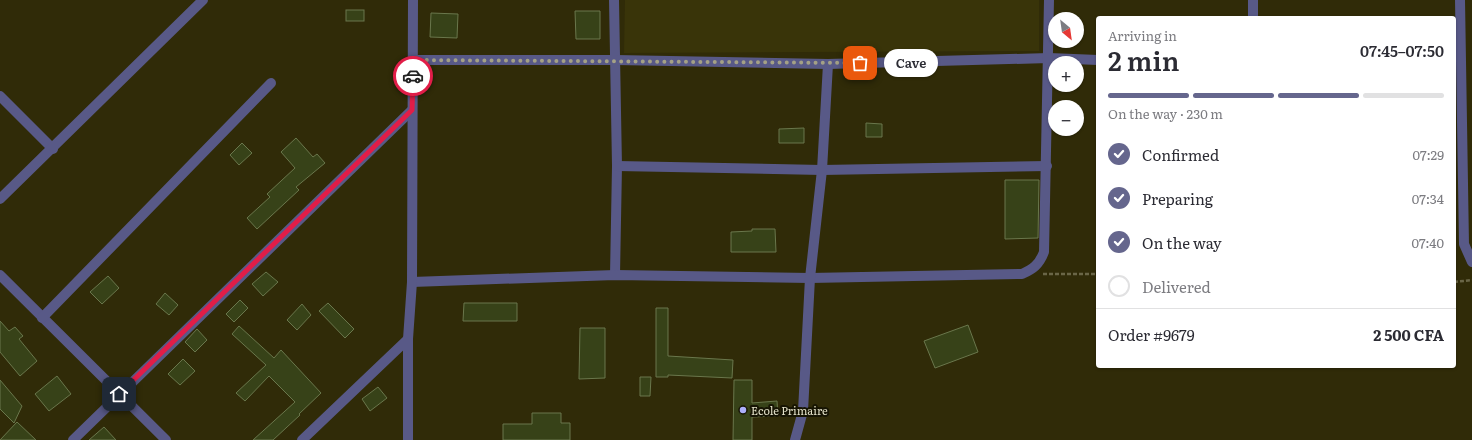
<!DOCTYPE html>
<html lang="en">
<head>
<meta charset="utf-8">
<style>
	:root { --surface:#fff; --page:#f7f7f7; --text:#2b2b33; --muted:#7c7c81; --line:#e1e1e2; --accent:#65668d }
	body { margin:0; font-family:Literata,serif; background:var(--page); color:var(--text); height:100vh; display:flex; flex-direction:column; font-size:15px; white-space:nowrap }
	* { box-sizing:border-box; margin:0 }
	p { font-size:13px; color:var(--muted) }
	.icon { flex:none; width:22px; height:22px; fill:none; stroke:currentColor; stroke-width:2; stroke-linecap:round; stroke-linejoin:round }
	.map { position:relative; flex:1; overflow:hidden }
	.sheet { position:absolute; left:1096px; top:16px; width:360px; height:352px; display:flex; flex-direction:column; background:var(--surface); border-radius:4px; box-shadow:0 1px 3px #0004 }
	.sheet>* { flex:none }
	.needle { width:26px; rotate:151deg }
	.tools { position:absolute; left:1048px; top:12px; display:grid; gap:8px }
	.tools a { display:grid; place-items:center; width:36px; height:36px; border-radius:50%; background:var(--surface); box-shadow:0 1px 3px #0004; font-size:20px }
	.pin { position:absolute; display:grid; place-items:center; width:34px; height:34px; color:#fff; margin:-17px; border-radius:8px; box-shadow:0 2px 6px #0006 }
	.courier { position:absolute; display:grid; place-items:center; width:40px; height:40px; margin:-20px; border:3px solid #e11d48; border-radius:50%; background:#fff; color:#222; box-shadow:0 1px 5px #0007 }
	.bubble { position:absolute; height:28px; border-radius:14px; background:var(--surface); box-shadow:0 1px 3px #0004; font-size:13px; font-weight:600; line-height:28px; text-align:center }
	.overview em { font-style:normal; font-weight:600 }
	.overview div { display:flex; flex-direction:column-reverse }
	.overview { display:flex; align-items:center; justify-content:space-between; height:68px; padding:0 12px }
	h1 { font-size:26px; font-weight:600; line-height:30px }
	.bar { display:grid; grid-template-columns:repeat(4,1fr); gap:6px 4px; align-content:center; height:48px; padding:0 12px }
	.bar i { height:5px; border-radius:3px; background:var(--line) }
	.bar .selected { background:var(--accent) }
	.bar p { grid-column:span 4 }
	.line { display:flex; align-items:center; gap:10px; padding:0 12px; border-top:1px solid var(--line) }
	.line div { flex:1 }
	ol { padding:0 12px; list-style:none }
	li { display:flex; align-items:center; gap:12px; height:44px }
	li p { margin-inline-start:auto }
	li .icon { padding:4px; border-radius:50%; background:var(--accent); color:#fff; stroke-width:4 }
	li:last-child { color:var(--muted) }
	li i { width:22px; height:22px; border:2px solid var(--line); border-radius:50% }
	.map>svg:first-child { display:block }
	.built { fill:#393409 }
	.building { fill:#374218; stroke:#6a774c }
	.lines { fill:none; stroke-linecap:round; stroke-linejoin:round }
	.path { stroke:#6a6647; stroke-width:2.5; stroke-dasharray:4 2; stroke-linecap:butt }
	.minor { stroke:#585987; stroke-width:10 }
	.tertiary { stroke:#585987; stroke-width:10 }
	.done { stroke:#a4a185; stroke-width:4; stroke-dasharray:0 7.2 }
	.route { stroke:#e11d48; stroke-width:5 }
	.poi-dot { fill:#acaffb; stroke:#161403; stroke-width:1.5 }
	.labels { text-anchor:middle; dominant-baseline:central; stroke-width:4; stroke-linejoin:round; paint-order:stroke }
	.poi-label { font-size:11px; fill:#e3e1c9; stroke:#161403; text-anchor:start }
</style>
</head>
<body>
<div class="map">
<svg width="1472" height="440" viewBox="0 0 1472 440">
	<rect width="100%" height="100%" fill="#302b08"/>
	<polygon class="built" points="625,0 1039,0 1039,51 624,53"/>
	<g class="building">
		<rect x="346" y="10" width="18" height="11"/>
		<polygon points="575,11 600,11 600,39 576,39"/>
		<polygon points="431,13 458,14 457,38 430,37"/>
		<polygon points="866,123 882,124 882,137 866,137"/>
		<polygon points="804,128 804,143 779,143 779,129"/>
		<polygon points="296,138 313,157 317,154 325,163 296,187 299,190 257,229 247,218 270,197 267,194 295,168 281,152"/>
		<polygon points="242,143 252,153 239,165 230,155"/>
		<polygon points="1005,180 1039,180 1038,238 1005,239"/>
		<polygon points="752,229 775,229 776,252 731,252 731,232 752,231"/>
		<polygon points="266,272 278,282 263,296 252,284"/>
		<polygon points="108,276 119,288 102,304 90,292"/>
		<polygon points="165,293 178,305 169,315 156,304"/>
		<polygon points="240,300 248,308 234,322 226,314"/>
		<polygon points="328,303 354,329 345,338 319,311"/>
		<polygon points="464,303 517,303 517,321 463,321"/>
		<polygon points="302,304 311,315 297,330 287,320"/>
		<polygon points="656,308 668,308 668,356 733,360 732,378 668,375 668,377 656,377"/>
		<polygon points="0,321 9,331 15,327 23,336 19,339 37,361 20,376 0,352"/>
		<polygon points="968,325 978,352 935,368 924,341"/>
		<polygon points="239,326 274,358 281,350 321,393 299,414 300,415 273,440 253,440 295,402 269,376 245,401 236,393 266,365 232,334"/>
		<polygon points="580,328 605,328 605,378 579,379"/>
		<polygon points="197,329 207,340 195,352 185,342"/>
		<polygon points="183,359 195,371 180,385 168,374"/>
		<polygon points="57,376 71,394 49,411 35,394"/>
		<polygon points="640,377 651,377 650,396 640,396"/>
		<polygon points="0,380 22,406 14,423 0,409"/>
		<polygon points="734,380 752,380 752,403 777,401 778,416 752,417 752,440 733,440"/>
		<polygon points="378,387 387,398 370,411 362,399"/>
		<polygon points="532,413 561,413 561,423 570,423 570,440 503,440 503,424 532,424"/>
		<polygon points="17,422 36,440 0,440"/>
		<polygon points="104,427 116,440 89,440"/>
	</g>
	<g class="lines">
		<g class="path">
			<polyline points="1043,274 1098,274"/>
			<polyline points="1454,282 1472,280"/>
		</g>
		<g class="minor">
			<polyline points="614,0 617,166 615,275"/>
			<polyline points="1460,0 1464,244 1472,262"/>
			<polyline points="1253,18 1253,0"/>
			<polyline points="414,60 616,60 828,64 1049,58 1098,60"/>
			<polyline points="0,96 53,149"/>
			<polyline points="617,166 822,170 1047,166"/>
			<polyline points="0,275 166,440"/>
			<path d="M412,282L615,275L810,278L1022,274C1033,269 1039,265 1044,252L1049,0"/>
			<polyline points="42,318 271,83"/>
			<polyline points="73,440 412,110"/>
			<polyline points="302,440 408,339"/>
			<polyline points="795,440 803,411 810,278 822,170 828,64"/>
		</g>
		<g class="tertiary">
			<polyline points="0,199 203,0"/>
			<polyline points="408,440 408,339 412,282 413,0"/>
		</g>
	</g>
	<g class="lines">
		<polyline class="done" points="413,76 414,60 860,63"/>
		<polyline class="route" points="119,394 412,110 413,76"/>
	</g>
	<circle class="poi-dot" cx="743" cy="410" r="4"/>
	<g class="labels">
		<g class="poi-label">
			<text x="751" y="410">Ecole Primaire</text>
		</g>
	</g>
</svg>
<div class="tools">
<a><svg class="needle" viewBox="-14 -14 28 28"><path d="M0-13l5 13h-10z" fill="#e53935"/><path d="M0 13l5-13h-10z" fill="#7c7c81"/></svg></a>
<a>+</a>
<a>−</a>
</div>
<div class="pin" style="left:860px;top:63px;background:#ea580c"><svg class="icon" aria-label="bag" viewBox="0 0 24 24"><path d="M5 8h14l-1 12H6zM9 8a3 3 0 0 1 6 0"/></svg></div>
<div class="pin" style="left:119px;top:394px;background:#1f2937"><svg class="icon" aria-label="home" viewBox="0 0 24 24"><path d="M3 11l9-7 9 7M6 9v11h12V9"/></svg></div>
<div class="courier" style="left:413px;top:76px"><svg class="icon" aria-label="car" viewBox="0 0 24 24"><path d="M5 17H2v-5l4-1 3-4h7l3 4 3 1v5h-3M9 17h6M6 11h13"/><circle cx="7" cy="17" r="2"/><circle cx="17" cy="17" r="2"/></svg></div>
<div class="bubble" style="left:884px;top:49px;width:54px">Cave</div>
<section class="sheet">
<div class="overview"><div><h1>2 min</h1><p>Arriving in</p></div><em>07:45–07:50</em></div>
<div class="bar"><i class="selected"></i><i class="selected"></i><i class="selected"></i><i></i><p>On the way · 230 m</p></div>
<ol>
<li><svg class="icon" aria-label="check" viewBox="0 0 24 24"><path d="M5 12l5 5 9-10"/></svg>Confirmed<p>07:29</p></li>
<li><svg class="icon" aria-label="check" viewBox="0 0 24 24"><path d="M5 12l5 5 9-10"/></svg>Preparing<p>07:34</p></li>
<li><svg class="icon" aria-label="check" viewBox="0 0 24 24"><path d="M5 12l5 5 9-10"/></svg>On the way<p>07:40</p></li>
<li><i></i>Delivered</li>
</ol>
<div class="line" style="height:52px"><div>Order #9679</div><b>2 500 CFA</b></div>
</section>
</div>
</body>
</html>
